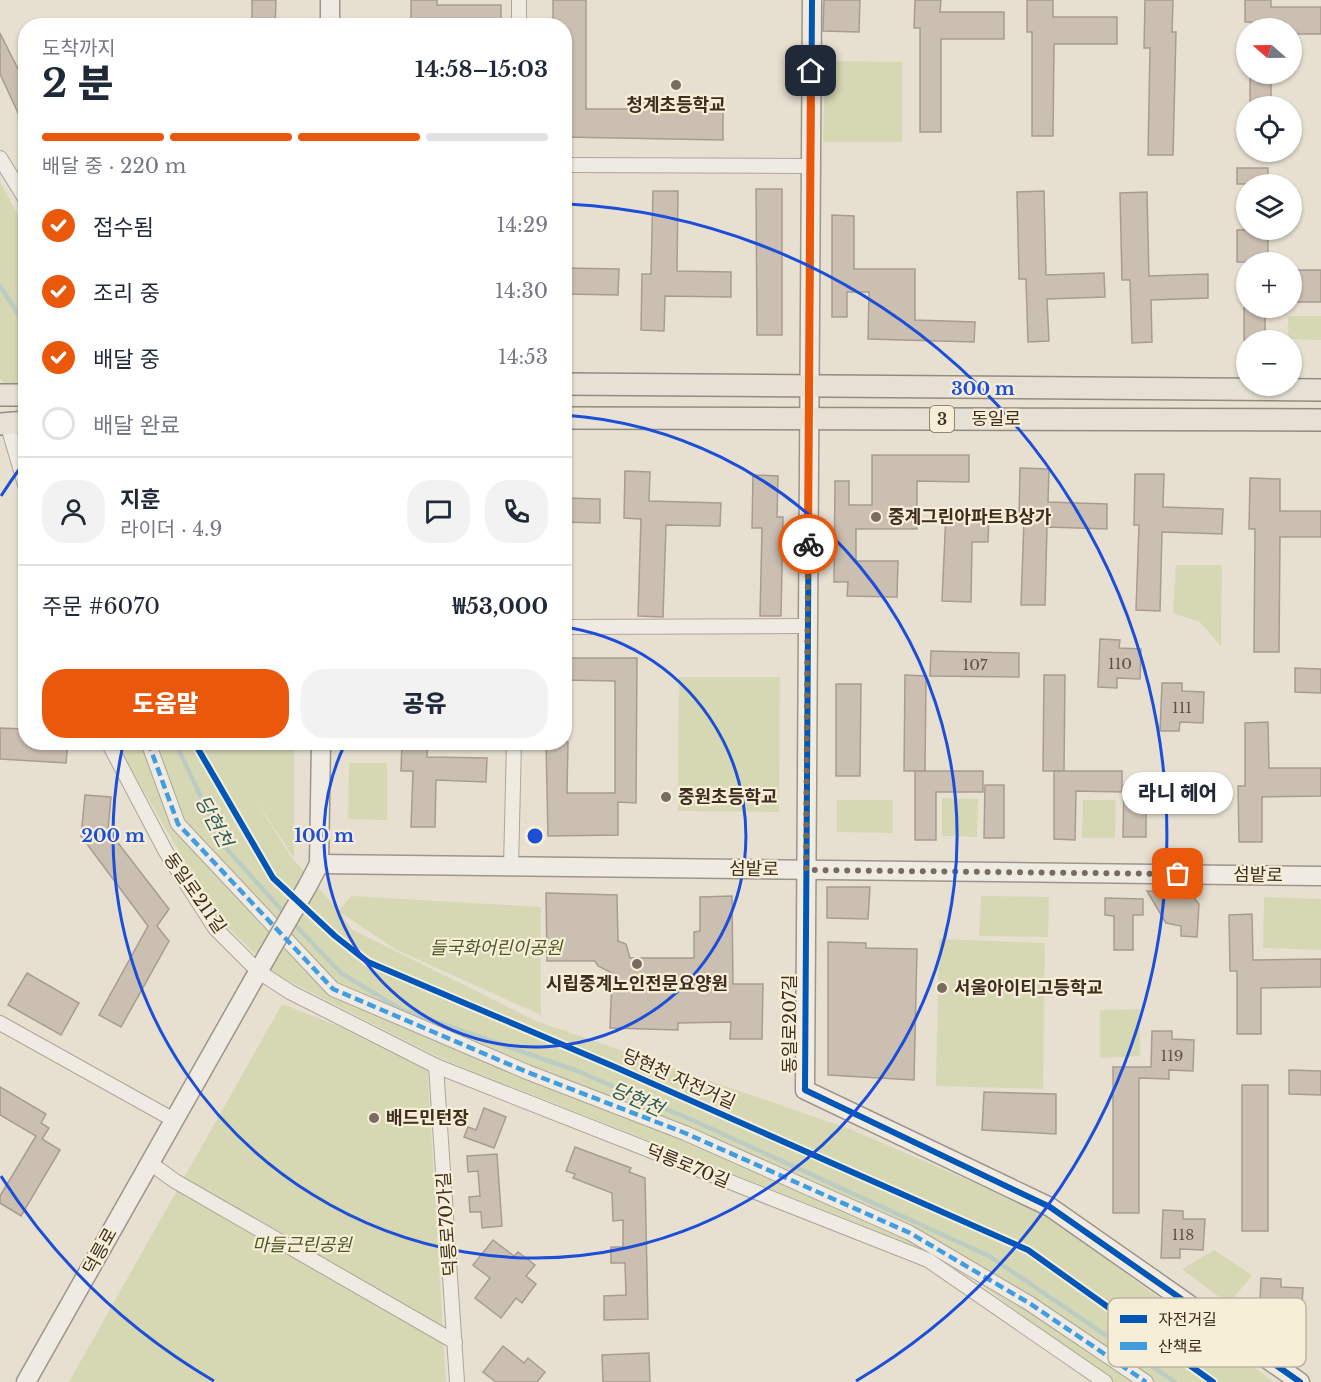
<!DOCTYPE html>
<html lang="ko">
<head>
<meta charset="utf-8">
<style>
	:root { --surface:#fff; --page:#f2f2f3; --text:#1f2937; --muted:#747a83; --line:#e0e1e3; --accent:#ea580c }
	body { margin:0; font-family:"Libre Baskerville","Noto Sans KR",serif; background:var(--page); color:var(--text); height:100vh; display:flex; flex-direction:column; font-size:22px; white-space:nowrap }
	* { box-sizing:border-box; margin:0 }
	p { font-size:20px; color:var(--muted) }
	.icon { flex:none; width:33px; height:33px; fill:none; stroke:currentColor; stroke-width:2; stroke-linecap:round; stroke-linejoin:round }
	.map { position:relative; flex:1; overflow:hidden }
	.details { position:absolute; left:18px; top:18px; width:554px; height:732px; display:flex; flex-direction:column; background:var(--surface); border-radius:24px; box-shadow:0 2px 4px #0004 }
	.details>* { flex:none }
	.needle { width:39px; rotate:290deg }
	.fabs { position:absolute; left:1236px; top:18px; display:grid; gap:12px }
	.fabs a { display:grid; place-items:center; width:66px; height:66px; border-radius:50%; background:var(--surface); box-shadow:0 2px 4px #0004; font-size:30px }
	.pin { position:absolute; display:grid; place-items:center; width:51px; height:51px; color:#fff; margin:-26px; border-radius:12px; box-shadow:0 3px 9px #0006 }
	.courier { position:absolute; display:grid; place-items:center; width:60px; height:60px; margin:-30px; border:4px solid #ea580c; border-radius:50%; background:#fff; color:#222; box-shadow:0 2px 8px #0007 }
	.bubble { position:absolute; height:42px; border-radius:21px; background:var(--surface); box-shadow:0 2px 4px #0004; font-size:20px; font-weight:800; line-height:42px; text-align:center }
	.summary em { font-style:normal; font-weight:800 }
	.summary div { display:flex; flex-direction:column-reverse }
	.summary { display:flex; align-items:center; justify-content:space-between; height:102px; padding:0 24px }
	h1 { font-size:39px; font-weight:800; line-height:45px }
	.bar { display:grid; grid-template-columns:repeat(4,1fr); gap:9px 6px; align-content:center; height:72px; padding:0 24px }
	.bar i { height:8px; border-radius:4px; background:var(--line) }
	.bar .active { background:var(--accent) }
	.bar p { grid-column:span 4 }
	.line { display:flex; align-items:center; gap:15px; padding:0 24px; border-top:2px solid var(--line) }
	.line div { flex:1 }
	.round { display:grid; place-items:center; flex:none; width:63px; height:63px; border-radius:24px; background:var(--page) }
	ol { padding:0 24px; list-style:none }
	li { display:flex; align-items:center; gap:18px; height:66px }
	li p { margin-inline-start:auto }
	li .icon { padding:6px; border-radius:50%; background:var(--accent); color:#fff; stroke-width:4 }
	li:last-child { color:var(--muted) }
	li i { width:33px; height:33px; border:3px solid var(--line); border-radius:50% }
	.button { display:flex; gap:12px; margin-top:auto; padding:12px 24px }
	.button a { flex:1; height:69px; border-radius:24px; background:var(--accent); color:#fff; font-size:24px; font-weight:800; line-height:69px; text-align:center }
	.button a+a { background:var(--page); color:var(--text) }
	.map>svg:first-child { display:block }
	.green { fill:#d6d7b3 }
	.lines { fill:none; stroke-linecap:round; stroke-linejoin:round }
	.stream { stroke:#bcccc2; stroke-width:4.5 }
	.building { fill:#cbbfb2; stroke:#a89c90; stroke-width:1.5 }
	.street-casing { stroke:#ada599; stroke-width:16 }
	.secondary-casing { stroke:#9c958a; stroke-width:21 }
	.primary-casing { stroke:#928b80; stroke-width:24 }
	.street { stroke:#efebe3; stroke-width:14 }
	.secondary { stroke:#efebe3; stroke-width:18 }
	.primary { stroke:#e6e1d4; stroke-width:21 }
	.secondary-bridge-casing { stroke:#9c958a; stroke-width:21; stroke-linecap:butt }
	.secondary-bridge { stroke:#efebe3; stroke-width:18 }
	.quiet { stroke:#3f9de0; stroke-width:4.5; stroke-dasharray:9 4.5; stroke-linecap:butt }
	.cycleway-casing { stroke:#f7eed8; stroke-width:10 }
	.cycleway { stroke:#0057b8; stroke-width:6 }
	.done { stroke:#786c5e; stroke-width:6; stroke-dasharray:0 10.8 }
	.route { stroke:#ea580c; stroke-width:8 }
	.ring { fill:none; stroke:#1d4ed8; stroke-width:3 }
	.poi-dot { fill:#786c5e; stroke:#f7eed8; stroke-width:2 }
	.labels { text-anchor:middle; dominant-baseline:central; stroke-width:4.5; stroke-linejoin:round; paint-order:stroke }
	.number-label { font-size:15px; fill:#605244 }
	.shield { fill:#f7eed8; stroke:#756857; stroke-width:1.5 }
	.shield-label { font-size:16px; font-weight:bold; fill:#3d2e20 }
	.poi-label { font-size:18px; font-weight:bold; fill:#3d2e20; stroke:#f7eed8; text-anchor:start }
	.street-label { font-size:18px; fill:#3d2e20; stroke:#f7eed8 }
	.park-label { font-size:18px; font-style:italic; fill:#4d5a26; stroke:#f7eed8 }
	.water-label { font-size:20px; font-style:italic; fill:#2f5d5a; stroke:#f7eed8 }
	.key { fill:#f7eed8; stroke:#bfb4a1; stroke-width:1.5 }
	.key-label { font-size:16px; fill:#3d2e20 }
	.centre { fill:#1d4ed8; stroke:#f7eed8; stroke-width:3 }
	.ring-label { font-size:18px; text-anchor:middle; font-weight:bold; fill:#1d4ed8; stroke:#f7eed8; stroke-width:4.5; stroke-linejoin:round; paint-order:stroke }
</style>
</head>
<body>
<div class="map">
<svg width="1321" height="1382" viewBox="0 0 1321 1382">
	<rect width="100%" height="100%" fill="#e7e0d1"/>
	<g class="green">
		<polygon points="825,61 902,62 902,142 823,142"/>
		<polygon points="0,182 25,228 25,444 14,402 0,378"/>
		<polygon points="1288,316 1321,316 1321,340 1288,339"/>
		<polygon points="1176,565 1222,565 1221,646 1200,622 1173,613"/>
		<polygon points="679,677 780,677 779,812 678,811"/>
		<polygon points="119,743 294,743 294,858 252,794 291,857 339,911 351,896 541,907 541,1015 395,949 340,912 351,929 536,1021 850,1129 1043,1213 1274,1382 1114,1382 943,1257 440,1058 277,975 217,917 124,757"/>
		<polygon points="349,763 387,763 387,820 348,819"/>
		<polygon points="942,798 978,799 977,837 942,836"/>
		<polygon points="837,800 893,800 893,833 837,832"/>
		<polygon points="1083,800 1116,800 1115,838 1082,838"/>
		<polygon points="981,896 1049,897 1048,937 979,936"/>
		<polygon points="1264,897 1321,899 1321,950 1263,948"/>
		<polygon points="939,939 1045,943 1043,1089 936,1086"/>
		<polygon points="282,1004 427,1061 446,1382 69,1382"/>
		<polygon points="1140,1009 1140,1056 1100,1058 1100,1010"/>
		<polygon points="1214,1250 1252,1275 1229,1304 1182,1269"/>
	</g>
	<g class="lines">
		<g class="stream">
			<polyline points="0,286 26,326"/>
			<polyline points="175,742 225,847 286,915"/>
			<polyline points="292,922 341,973 402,1010 575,1070 701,1124 989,1256 1175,1382"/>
		</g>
	</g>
	<g class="building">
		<polygon points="252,0 276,0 275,26 252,26"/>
		<polygon points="411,0 437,0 437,5 501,5 501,26 417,26 417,21 411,21"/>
		<polygon points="553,0 586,0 586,109 636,109 636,98 723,98 723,140 564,137 564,26 553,26"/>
		<polygon points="824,0 860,0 859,32 823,31"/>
		<polygon points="915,0 941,0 940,12 1004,12 1004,39 941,39 941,132 920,132 920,28 914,28"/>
		<polygon points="1027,0 1053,0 1053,17 1117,17 1117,44 1054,44 1053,136 1032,136 1032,32 1027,32"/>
		<polygon points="1145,0 1173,0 1172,32 1176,32 1173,155 1148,155 1150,48 1144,48"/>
		<polygon points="1245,0 1271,0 1271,7 1321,7 1321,34 1292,34 1292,28 1251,28 1251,22 1245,22"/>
		<polygon points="0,33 26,85 26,130 0,74"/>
		<rect x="1250" y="74" width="21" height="32"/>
		<rect x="1237" y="168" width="31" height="16"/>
		<polygon points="756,189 782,189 782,335 757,335"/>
		<polygon points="653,191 678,191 677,271 731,272 731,297 665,296 664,331 641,330 642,274 651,274"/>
		<polygon points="1044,191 1046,275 1104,273 1105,297 1047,299 1049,341 1028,342 1026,279 1019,279 1017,192"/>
		<polygon points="1147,192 1149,276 1208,274 1208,298 1151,300 1152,342 1132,343 1130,280 1122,280 1120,193"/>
		<polygon points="832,215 854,216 854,269 915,269 915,320 975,322 974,342 868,339 869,292 847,292 847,317 832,317"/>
		<rect x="1237" y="230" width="31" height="32"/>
		<polygon points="564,268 619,269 618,295 564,294"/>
		<rect x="1292" y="270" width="29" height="32"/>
		<rect x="1244" y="308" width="21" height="32"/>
		<polygon points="872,455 969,455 969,482 917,481 917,529 856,529 856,561 898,561 897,597 847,596 848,582 834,582 835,481 849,481 849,505 872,505"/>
		<polygon points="1020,468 1049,469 1048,502 1107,504 1107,529 1047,527 1045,605 1021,605 1024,520 1019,519"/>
		<polygon points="625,471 650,472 649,501 721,503 720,526 666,525 663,617 638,616 641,519 624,518"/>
		<polygon points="1135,474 1164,474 1163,507 1223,509 1222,534 1162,532 1160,611 1136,610 1139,525 1134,525"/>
		<polygon points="753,475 778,476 777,517 783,517 781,616 760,616 762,528 752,528"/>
		<polygon points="1250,478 1280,479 1280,511 1321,511 1321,537 1280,537 1279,652 1254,652 1255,529 1249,529"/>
		<polygon points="564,498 600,499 600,523 564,522"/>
		<polygon points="946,513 989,513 988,542 972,542 971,602 942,601"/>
		<polygon points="1100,639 1120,640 1119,648 1141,649 1140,679 1117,678 1117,688 1098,687"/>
		<polygon points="931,651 1019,653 1019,677 930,676"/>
		<polygon points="564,658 637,658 636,803 618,802 618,835 548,836 546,742 568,742 567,793 615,793 615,681 564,680"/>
		<polygon points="1295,668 1321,669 1321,693 1295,692"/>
		<polygon points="905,675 926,676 925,771 904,771"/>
		<polygon points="1044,675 1065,675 1064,771 1043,771"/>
		<polygon points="1162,683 1182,683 1182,691 1204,692 1203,723 1180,722 1179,731 1160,731"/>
		<polygon points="836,684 861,684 860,776 836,776"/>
		<polygon points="1268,722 1269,768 1321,768 1321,796 1262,797 1262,842 1239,842 1238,786 1245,786 1245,723"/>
		<polygon points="0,728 26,729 26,742 68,742 66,763 0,759"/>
		<polygon points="402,742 428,742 427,757 487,758 486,782 436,780 435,827 411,827 413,771 401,771"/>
		<polygon points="915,771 983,771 983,792 936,792 936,840 915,840"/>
		<polygon points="1054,771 1122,771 1122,792 1076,791 1075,840 1054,839"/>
		<polygon points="985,785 1004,785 1004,838 984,838"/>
		<polygon points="1124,785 1146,785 1146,837 1123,837"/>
		<polygon points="85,795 111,797 108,830 169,909 157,926 169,941 121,1027 99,1015 148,926 81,836"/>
		<polygon points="827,887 870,887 868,919 827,918"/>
		<polygon points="1147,891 1188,894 1194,898 1199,904 1197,937 1181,936 1181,926 1166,923"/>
		<polygon points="546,893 617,895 618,941 626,944 630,958 694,958 694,932 700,931 700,897 732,896 733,984 763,984 762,1039 730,1039 731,1022 678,1023 678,1030 610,1028 612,973 598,966 595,961 547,961"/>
		<polygon points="1105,898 1143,899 1143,915 1133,915 1133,950 1114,950 1114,916 1105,915"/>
		<polygon points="1252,914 1253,960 1321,959 1321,987 1261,988 1261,1034 1237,1034 1237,971 1230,971 1229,915"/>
		<polygon points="828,942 866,943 866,948 917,949 914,1080 828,1075"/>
		<polygon points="27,973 79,1003 61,1035 8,1005"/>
		<polygon points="1152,1031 1172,1031 1172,1039 1194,1040 1193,1071 1169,1070 1169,1079 1139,1078 1139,1213 1113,1213 1113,1067 1151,1067"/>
		<polygon points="1289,1070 1321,1071 1321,1095 1289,1094"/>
		<rect x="1242" y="1085" width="26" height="146"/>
		<polygon points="0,1087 46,1114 41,1123 49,1128 42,1139 60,1150 21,1216 0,1203 0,1196 36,1136 0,1115"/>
		<polygon points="984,1092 1056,1094 1056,1134 982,1130"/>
		<polygon points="484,1108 506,1117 494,1148 464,1137 468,1127 476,1130"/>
		<polygon points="575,1147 631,1168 629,1172 645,1178 648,1319 604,1320 604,1296 626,1295 625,1263 611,1263 611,1247 623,1247 623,1220 613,1221 612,1193 573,1178 575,1174 566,1171"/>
		<polygon points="497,1154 502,1226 482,1228 481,1212 470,1212 469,1197 480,1196 478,1171 468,1172 467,1156"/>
		<polygon points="1163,1210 1183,1211 1183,1219 1205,1219 1203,1250 1180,1249 1180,1258 1161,1258"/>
		<polygon points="493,1240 514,1256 518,1252 535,1265 526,1276 536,1284 522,1303 516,1298 501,1318 475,1298 490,1278 473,1265"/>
		<polygon points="1261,1278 1281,1279 1281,1287 1303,1288 1301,1319 1278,1318 1278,1327 1259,1326"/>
		<polygon points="503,1346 524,1363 528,1358 545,1372 537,1382 496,1382 483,1372"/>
		<polygon points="649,1353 650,1382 603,1382 602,1355"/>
	</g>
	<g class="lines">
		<g class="street-casing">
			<g id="street">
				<polyline points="519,0 519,26"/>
				<polyline points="0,158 26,200"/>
				<polyline points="564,165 809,166"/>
				<polyline points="7,423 26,488"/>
				<polyline points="564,627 807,626"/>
				<polyline points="108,742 166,852 215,928 259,972 290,992 436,1066 928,1260 1105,1382"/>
				<polyline points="148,742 178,824 333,989 527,1072 685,1133 910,1233 1029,1303 1146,1382"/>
				<polyline points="511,867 514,742"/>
				<polyline points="0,1023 174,1120"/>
				<polyline points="436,1066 457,1382"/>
				<polyline points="150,1163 175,1181 455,1342"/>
			</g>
		</g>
		<g class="secondary-casing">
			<g id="secondary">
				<polyline points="812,0 805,1090 1050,1207 1300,1382"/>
				<polyline points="330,26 330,0"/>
				<polyline points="319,864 1321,876"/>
				<polyline points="307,887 319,864 321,742"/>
				<polyline points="26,1382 267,956"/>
			</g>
		</g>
		<g class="primary-casing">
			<g id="primary">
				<polyline points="564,384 1321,390"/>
				<polyline points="0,395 26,395"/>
				<polyline points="564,418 1321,420"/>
				<polyline points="0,424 26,422"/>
			</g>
		</g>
		<use href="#street" class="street"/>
		<use href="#secondary" class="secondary"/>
		<use href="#primary" class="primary"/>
		<g class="secondary-bridge-casing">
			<polyline id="secondary-bridge" points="267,956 307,887"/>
		</g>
		<use href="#secondary-bridge" class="secondary-bridge"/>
		<polyline class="quiet" points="148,742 178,824 333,989 527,1072 685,1133 910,1233 1029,1303 1146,1382"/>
		<g class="cycleway-casing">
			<g id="cycleway">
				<polyline points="812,0 805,1090 1050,1207 1300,1382"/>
				<polyline points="194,742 273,878 335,936 368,962 615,1067 1028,1250 1213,1382"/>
			</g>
		</g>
		<use href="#cycleway" class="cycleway"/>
	</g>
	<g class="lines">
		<polyline class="done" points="808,544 806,870 1178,874"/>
		<polyline class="route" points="808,544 811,71"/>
	</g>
	<g class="ring">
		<path d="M564 627A211 211 0 1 1 345 744"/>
		<path d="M564 415A422 422 0 1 1 123 745"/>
		<path d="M214 1381A633 633 0 0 1 1 1176M1 496A633 633 0 0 1 23 464M568 204A633 633 0 0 1 856 1381"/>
	</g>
	<g class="poi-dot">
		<circle cx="676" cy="85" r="6"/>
		<circle cx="876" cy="517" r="6"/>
		<circle cx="666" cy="797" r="6"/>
		<circle cx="637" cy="964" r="6"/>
		<circle cx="942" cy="988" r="6"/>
		<circle cx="374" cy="1118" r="6"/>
	</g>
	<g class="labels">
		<g class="number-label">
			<text x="1120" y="663">110</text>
			<text x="975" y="664">107</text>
			<text x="1182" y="707">111</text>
			<text x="1172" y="1055">119</text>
			<text x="1183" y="1234">118</text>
		</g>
		<rect class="shield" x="930" y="406" width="24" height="26" rx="4.5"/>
		<g class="shield-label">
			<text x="942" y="419">3</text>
		</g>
		<g class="poi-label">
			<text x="676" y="105" text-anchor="middle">청계초등학교</text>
			<text x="888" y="517">중계그린아파트B상가</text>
			<text x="678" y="797">중원초등학교</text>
			<text x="637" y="984" text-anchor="middle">시립중계노인전문요양원</text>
			<text x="954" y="988">서울아이티고등학교</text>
			<text x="386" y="1118">배드민턴장</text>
		</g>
		<g class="street-label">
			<text x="996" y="419">동일로</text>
			<text transform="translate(754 869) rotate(1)">섬밭로</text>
			<text transform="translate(1258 875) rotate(1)">섬밭로</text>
			<text transform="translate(195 893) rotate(55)">동일로211길</text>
			<text transform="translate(790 1024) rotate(-90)">동일로207길</text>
			<text transform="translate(679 1079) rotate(24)">당현천 자전거길</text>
			<text transform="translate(688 1166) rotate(22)">덕릉로70길</text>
			<text transform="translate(447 1224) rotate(-94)">덕릉로70가길</text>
			<text transform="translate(100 1251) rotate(-61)">덕릉로</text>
		</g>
		<g class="park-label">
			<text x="496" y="948">들국화어린이공원</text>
			<text x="302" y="1245">마들근린공원</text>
		</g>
		<g class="water-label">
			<text transform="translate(214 821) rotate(62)">당현천</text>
			<text transform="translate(637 1099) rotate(24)">당현천</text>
		</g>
	</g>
	<rect x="1108" y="1298" width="198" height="69" rx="9" class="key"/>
	<rect x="1120" y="1315" width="27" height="8" fill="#0057b8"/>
	<rect x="1120" y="1342" width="27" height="8" fill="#3f9de0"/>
	<g class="key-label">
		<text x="1158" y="1325">자전거길</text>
		<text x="1158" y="1352">산책로</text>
	</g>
	<circle cx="535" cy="836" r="9" class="centre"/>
	<g class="ring-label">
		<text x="983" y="395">300 m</text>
		<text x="113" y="842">200 m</text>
		<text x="324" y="842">100 m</text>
	</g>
</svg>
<div class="fabs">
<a><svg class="needle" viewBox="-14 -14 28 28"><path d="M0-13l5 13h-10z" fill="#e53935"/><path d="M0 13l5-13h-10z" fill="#747a83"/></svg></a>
<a><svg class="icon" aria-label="locate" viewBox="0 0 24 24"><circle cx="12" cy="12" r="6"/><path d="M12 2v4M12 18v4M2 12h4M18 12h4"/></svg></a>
<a><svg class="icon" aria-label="layers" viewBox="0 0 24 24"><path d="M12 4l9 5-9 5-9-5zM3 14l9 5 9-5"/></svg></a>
<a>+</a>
<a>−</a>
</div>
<div class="pin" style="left:1178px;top:874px;background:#ea580c"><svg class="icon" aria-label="bag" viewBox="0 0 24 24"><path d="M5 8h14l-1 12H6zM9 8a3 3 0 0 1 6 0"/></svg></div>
<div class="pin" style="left:811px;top:71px;background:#1f2937"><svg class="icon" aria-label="home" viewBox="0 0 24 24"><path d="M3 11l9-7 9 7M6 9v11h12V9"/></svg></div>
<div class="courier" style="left:808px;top:544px"><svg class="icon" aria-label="bike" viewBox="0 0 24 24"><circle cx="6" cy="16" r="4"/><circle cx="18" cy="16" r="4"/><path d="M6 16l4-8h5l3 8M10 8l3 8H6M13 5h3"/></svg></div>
<div class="bubble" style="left:1122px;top:772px;width:111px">라니 헤어</div>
<section class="details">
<div class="summary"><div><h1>2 분</h1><p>도착까지</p></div><em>14:58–15:03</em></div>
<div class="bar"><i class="active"></i><i class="active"></i><i class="active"></i><i></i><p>배달 중 · 220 m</p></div>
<ol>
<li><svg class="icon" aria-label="check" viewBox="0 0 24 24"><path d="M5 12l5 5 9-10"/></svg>접수됨<p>14:29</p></li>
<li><svg class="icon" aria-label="check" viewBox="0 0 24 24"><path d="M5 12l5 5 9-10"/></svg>조리 중<p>14:30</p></li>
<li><svg class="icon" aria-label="check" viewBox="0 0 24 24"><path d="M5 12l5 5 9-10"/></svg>배달 중<p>14:53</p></li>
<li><i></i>배달 완료</li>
</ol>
<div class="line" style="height:108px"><a class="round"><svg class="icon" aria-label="person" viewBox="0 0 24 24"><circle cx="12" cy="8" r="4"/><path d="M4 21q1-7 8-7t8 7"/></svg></a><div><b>지훈</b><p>라이더 · 4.9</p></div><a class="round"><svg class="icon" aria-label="chat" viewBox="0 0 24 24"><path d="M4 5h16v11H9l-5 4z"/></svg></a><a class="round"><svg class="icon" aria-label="phone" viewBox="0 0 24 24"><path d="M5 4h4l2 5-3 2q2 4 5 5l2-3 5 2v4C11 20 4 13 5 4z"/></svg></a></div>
<div class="line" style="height:78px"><div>주문 #6070</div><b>₩53,000</b></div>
<div class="button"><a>도움말</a><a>공유</a></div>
</section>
</div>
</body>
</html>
